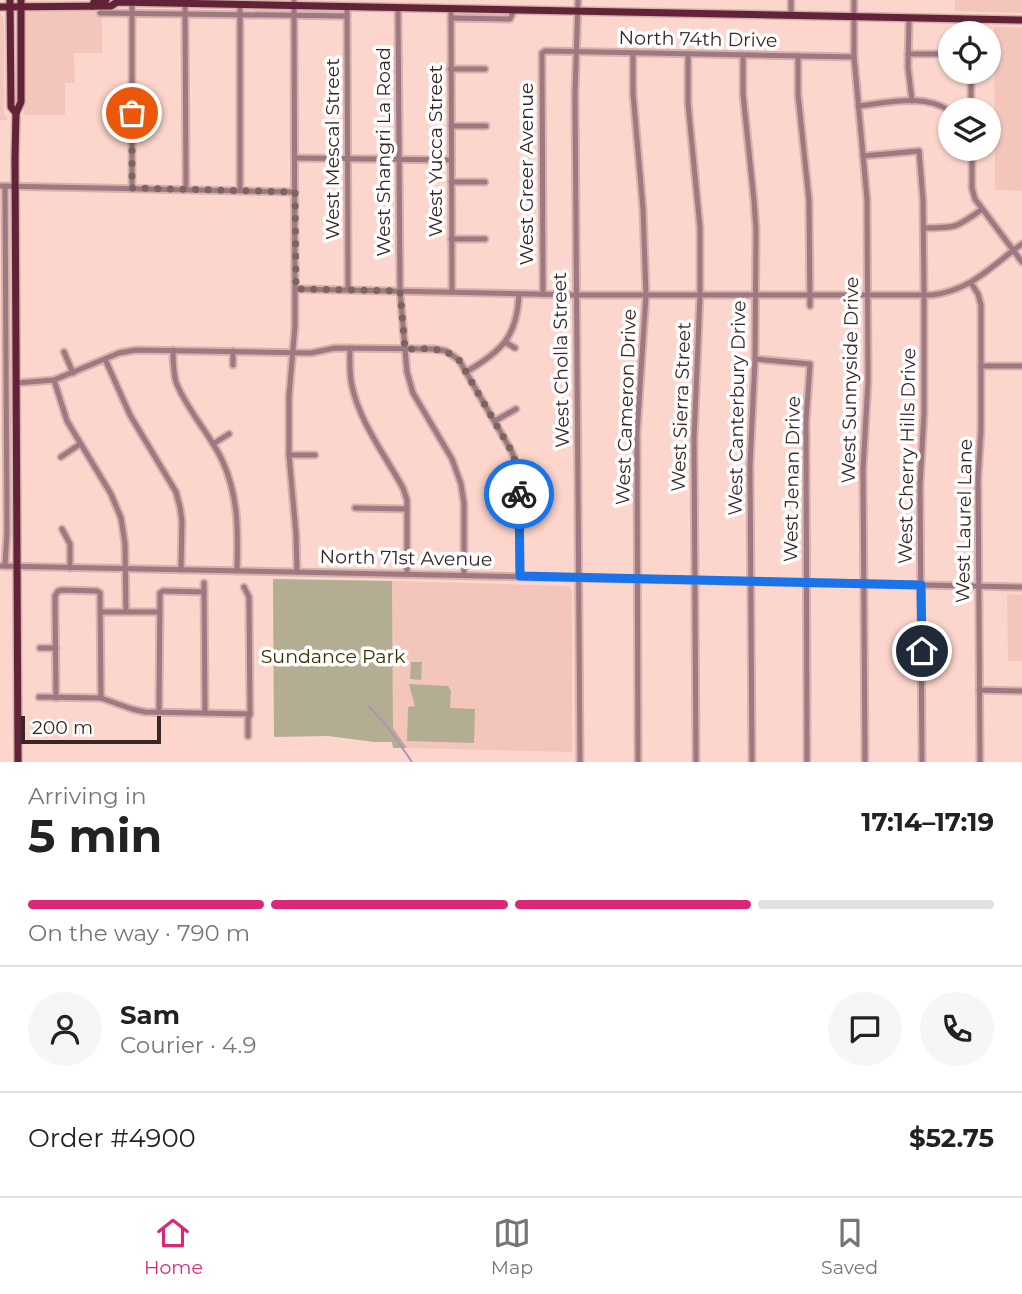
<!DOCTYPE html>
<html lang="en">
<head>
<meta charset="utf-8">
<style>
	:root { --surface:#fff; --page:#f6f6f6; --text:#222; --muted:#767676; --line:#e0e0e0; --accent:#db2777 }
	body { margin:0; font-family:Montserrat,sans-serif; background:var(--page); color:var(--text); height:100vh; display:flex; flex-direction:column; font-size:26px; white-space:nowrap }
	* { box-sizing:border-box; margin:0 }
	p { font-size:23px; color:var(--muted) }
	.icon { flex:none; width:38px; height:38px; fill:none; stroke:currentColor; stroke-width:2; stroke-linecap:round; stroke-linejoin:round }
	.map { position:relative; height:762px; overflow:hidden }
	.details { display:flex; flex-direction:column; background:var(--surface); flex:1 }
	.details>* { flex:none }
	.tools { position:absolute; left:938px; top:21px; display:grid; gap:14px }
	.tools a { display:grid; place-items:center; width:63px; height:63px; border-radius:50%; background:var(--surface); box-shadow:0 2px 5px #0004; font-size:35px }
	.scale { position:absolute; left:21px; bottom:18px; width:140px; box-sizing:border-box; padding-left:7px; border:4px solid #372825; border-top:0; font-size:19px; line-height:24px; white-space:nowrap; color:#372825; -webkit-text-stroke:5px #fff; paint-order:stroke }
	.pin { position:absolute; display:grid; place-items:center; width:60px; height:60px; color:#fff; margin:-30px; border:4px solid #fff; border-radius:50%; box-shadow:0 2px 7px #0007 }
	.courier { position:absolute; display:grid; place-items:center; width:70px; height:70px; margin:-35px; border:5px solid #1a73e8; border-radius:50%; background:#fff; color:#222; box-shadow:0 2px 9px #0007 }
	.headline em { font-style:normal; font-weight:700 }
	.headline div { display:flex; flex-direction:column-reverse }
	.headline { display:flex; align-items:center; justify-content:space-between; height:119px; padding:0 28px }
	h1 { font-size:46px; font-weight:700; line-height:52px }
	.bar { display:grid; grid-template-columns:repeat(4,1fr); gap:10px 7px; align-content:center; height:84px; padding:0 28px }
	.bar i { height:9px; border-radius:5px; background:var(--line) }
	.bar .current { background:var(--accent) }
	.bar p { grid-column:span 4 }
	.line { display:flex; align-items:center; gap:18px; padding:0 28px; border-top:2px solid var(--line) }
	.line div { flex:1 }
	.round { display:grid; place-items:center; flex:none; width:74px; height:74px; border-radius:37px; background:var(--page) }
	.tabs { display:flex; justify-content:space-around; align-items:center; height:98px; border-top:2px solid var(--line); background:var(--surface); font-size:19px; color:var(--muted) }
	.tabs a { display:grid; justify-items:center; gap:4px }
	.tabs .current { color:var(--accent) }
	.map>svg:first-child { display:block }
	.built { fill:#f4c6bb }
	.green { fill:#b3ad92 }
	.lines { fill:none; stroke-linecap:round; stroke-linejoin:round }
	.stream { stroke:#b194ae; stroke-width:2 }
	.minor-casing { stroke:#d5b2ab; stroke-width:9 }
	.major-casing { stroke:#d5b2ab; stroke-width:10 }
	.minor { stroke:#9f7882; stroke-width:5 }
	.major { stroke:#622339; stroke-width:7 }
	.done { stroke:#7c655f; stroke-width:7; stroke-dasharray:0 12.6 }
	.route { stroke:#1a73e8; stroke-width:9 }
	.labels { text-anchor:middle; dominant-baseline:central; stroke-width:7; stroke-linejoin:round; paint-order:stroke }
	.street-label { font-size:19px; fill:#372825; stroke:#fff }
	.park-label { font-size:19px; fill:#3c3201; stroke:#fff }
</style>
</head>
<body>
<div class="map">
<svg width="1022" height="762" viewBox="0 0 1022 762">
	<rect width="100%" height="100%" fill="#fcd5cc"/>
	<g class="built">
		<polygon points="955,0 1022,0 1022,13 955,11"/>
		<polygon points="102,9 102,53 74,53 75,83 65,83 65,115 23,115 26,92 26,13 30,11"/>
		<polygon points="0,13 4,18 4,113 8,120 0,120"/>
		<polygon points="994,26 1022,28 1022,191 995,190"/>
		<polygon points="392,581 569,586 572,592 572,752 407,748 393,728"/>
		<polygon points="1007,594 1022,595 1022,661 1008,661"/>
	</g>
	<g class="green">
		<polygon points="273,579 392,581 393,728 407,748 393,748 392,742 374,742 328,736 274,737"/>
		<polygon points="411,662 422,662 421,680 410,679"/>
		<polygon points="409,684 448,686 451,691 450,708 475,709 474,743 407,741 408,707 415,706"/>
	</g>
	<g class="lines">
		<polyline class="stream" points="369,706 390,730 412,762"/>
		<g class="minor-casing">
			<g id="minor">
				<polyline points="294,0 295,326 289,396 289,455 296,534 297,572"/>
				<polyline points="578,0 575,94 580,762"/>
				<polyline points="791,0 791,15"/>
				<polyline points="854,0 854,57 867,199 868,381 863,469 865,762"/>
				<polyline points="132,3 132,188"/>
				<polyline points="185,4 186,189"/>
				<polyline points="240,5 240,190"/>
				<polyline points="347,7 348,290"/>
				<polyline points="398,8 400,291 407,372 413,393 452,459 461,484 464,504 464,575"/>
				<polyline points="451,9 452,292"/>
				<polyline points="100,13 347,16"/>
				<polyline points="451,18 510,19 514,10"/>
				<polyline points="909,18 908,67 912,101"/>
				<polyline points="633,53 633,93 643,209 646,295 637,433 638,762"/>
				<polyline points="688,54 688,103 700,228 700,295 694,438 696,762"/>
				<polyline points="908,54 950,54"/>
				<polyline points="743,55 743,94 754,201 756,230 755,359 750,465 752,762"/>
				<polyline points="798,56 798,94 809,200 810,306"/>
				<polyline points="450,69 485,69"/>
				<path d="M858,106C888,103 923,93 950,111"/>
				<polyline points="968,110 971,98 971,72"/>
				<polyline points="451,126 486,126"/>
				<polyline points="972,149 972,188 975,199 1022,262"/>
				<polyline points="863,156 919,151 923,200 924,295 924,413 920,485 922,762"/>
				<polyline points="295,158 451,160"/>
				<polyline points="451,182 485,182"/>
				<polyline points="0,186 295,192"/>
				<path d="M924,228C955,228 956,228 981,210"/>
				<polyline points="451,239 485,239"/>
				<polyline points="971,283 978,294 981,305 981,430 978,478 980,762"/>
				<path d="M296,289L576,295H932C972,290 991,266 1022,244"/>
				<polyline points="543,294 542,53 545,51 854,57"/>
				<polyline points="505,342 515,348"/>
				<path d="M350,348C350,360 349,373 352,386C360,423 385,455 403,488L407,500V574"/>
				<path d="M173,350C173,361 173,371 176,382C186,409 210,434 222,460C239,496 238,533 237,571"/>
				<polyline points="64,352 73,373"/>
				<polyline points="105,359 130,415 176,492 180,507 182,521 181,570"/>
				<polyline points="755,359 810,364 806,421 807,762"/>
				<polyline points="233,365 233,351"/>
				<polyline points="981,366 1022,366"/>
				<path d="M466,372C502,351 517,337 519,294"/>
				<polyline points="54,380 67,421 111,494 121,518 125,544 126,612"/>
				<polyline points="16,383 54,380 119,353 136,350 311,353 335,348 434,349 446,351 459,360 512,452 517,467 519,483 520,576"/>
				<polyline points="495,421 516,409"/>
				<polyline points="213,444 229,434"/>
				<polyline points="289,455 315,455"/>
				<polyline points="61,457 80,444"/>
				<polyline points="355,508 407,509"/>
				<polyline points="62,529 70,544 70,568"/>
				<polyline points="0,566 1022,587"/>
				<polyline points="5,566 7,532 5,186"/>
				<polyline points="204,583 205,713"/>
				<polyline points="244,587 249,597 250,714 248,719 248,736"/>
				<polyline points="101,612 159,612"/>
				<polyline points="40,648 56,648"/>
				<polyline points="979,690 1022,691"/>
				<polyline points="39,697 101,698 132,709 145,712 250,714"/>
				<polyline points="56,698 55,596 58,591 63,590 97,591 100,593 101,698"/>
				<polyline points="159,712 160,593 163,591 204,592"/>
			</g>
		</g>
		<g class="major-casing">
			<g id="major">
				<polyline points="10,0 11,107 16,113"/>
				<polyline points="92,6 94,2 106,0"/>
				<polyline points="0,7 111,6 117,2 1022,20"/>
				<polyline points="18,762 15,158 16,113 21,102 21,0"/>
			</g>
		</g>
		<use href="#minor" class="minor"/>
		<use href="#major" class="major"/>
	</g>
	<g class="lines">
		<path class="done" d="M132,113V188L295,192L296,289L400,291L405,349C423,349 444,346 459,360L512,452L517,467L519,494"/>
		<polyline class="route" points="519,494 520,576 921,585 922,651"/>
	</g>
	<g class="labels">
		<g class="street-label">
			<text transform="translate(698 39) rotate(1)">North 74th Drive</text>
			<text transform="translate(332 149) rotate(-90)">West Mescal Street</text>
			<text transform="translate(435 151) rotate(-90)">West Yucca Street</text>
			<text transform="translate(383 152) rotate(-90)">West Shangri La Road</text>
			<text transform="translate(526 174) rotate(-90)">West Greer Avenue</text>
			<text transform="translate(561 360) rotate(-91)">West Cholla Street</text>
			<text transform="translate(850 380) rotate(-89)">West Sunnyside Drive</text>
			<text transform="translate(626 407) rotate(-88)">West Cameron Drive</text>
			<text transform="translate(681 407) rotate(-88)">West Sierra Street</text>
			<text transform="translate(737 408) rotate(-89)">West Canterbury Drive</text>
			<text transform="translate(907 456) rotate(-89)">West Cherry Hills Drive</text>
			<text transform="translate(792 479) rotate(-89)">West Jenan Drive</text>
			<text transform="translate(964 521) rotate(-89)">West Laurel Lane</text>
			<text transform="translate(406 558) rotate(1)">North 71st Avenue</text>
		</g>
		<g class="park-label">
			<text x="333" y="656">Sundance Park</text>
		</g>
	</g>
</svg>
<div class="tools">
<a><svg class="icon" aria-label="locate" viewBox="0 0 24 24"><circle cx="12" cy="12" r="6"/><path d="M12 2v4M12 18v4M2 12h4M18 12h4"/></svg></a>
<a><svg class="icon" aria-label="layers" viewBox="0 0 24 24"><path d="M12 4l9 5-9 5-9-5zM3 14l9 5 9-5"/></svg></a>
</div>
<div class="scale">200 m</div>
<div class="pin" style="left:132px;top:113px;background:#ea580c"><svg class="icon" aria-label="bag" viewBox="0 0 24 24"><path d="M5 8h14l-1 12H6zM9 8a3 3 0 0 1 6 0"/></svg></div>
<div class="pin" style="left:922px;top:651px;background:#1f2937"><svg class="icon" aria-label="home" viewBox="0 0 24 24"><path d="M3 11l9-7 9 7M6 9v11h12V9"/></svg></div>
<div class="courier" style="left:519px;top:494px"><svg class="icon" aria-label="bike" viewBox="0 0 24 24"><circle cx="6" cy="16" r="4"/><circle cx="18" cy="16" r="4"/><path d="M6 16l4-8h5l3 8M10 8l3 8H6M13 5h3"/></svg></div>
</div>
<section class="details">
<div class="headline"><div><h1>5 min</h1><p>Arriving in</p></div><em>17:14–17:19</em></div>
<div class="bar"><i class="current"></i><i class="current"></i><i class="current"></i><i></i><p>On the way · 790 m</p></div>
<div class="line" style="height:126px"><a class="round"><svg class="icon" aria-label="person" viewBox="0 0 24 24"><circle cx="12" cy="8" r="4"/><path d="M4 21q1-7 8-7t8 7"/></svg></a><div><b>Sam</b><p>Courier · 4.9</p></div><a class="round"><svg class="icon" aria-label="chat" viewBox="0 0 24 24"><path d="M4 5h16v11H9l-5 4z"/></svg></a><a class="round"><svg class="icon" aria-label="phone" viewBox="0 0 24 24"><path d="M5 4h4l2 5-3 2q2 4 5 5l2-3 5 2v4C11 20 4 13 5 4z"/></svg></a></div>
<div class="line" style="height:91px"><div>Order #4900</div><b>$52.75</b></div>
</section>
<nav class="tabs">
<a class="current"><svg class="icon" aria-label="home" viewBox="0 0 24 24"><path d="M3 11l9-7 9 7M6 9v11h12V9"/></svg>Home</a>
<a><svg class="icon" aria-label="map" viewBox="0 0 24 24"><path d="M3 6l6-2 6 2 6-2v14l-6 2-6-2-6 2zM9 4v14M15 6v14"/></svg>Map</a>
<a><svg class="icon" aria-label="saved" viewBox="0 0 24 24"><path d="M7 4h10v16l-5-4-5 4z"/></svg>Saved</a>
</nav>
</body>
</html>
